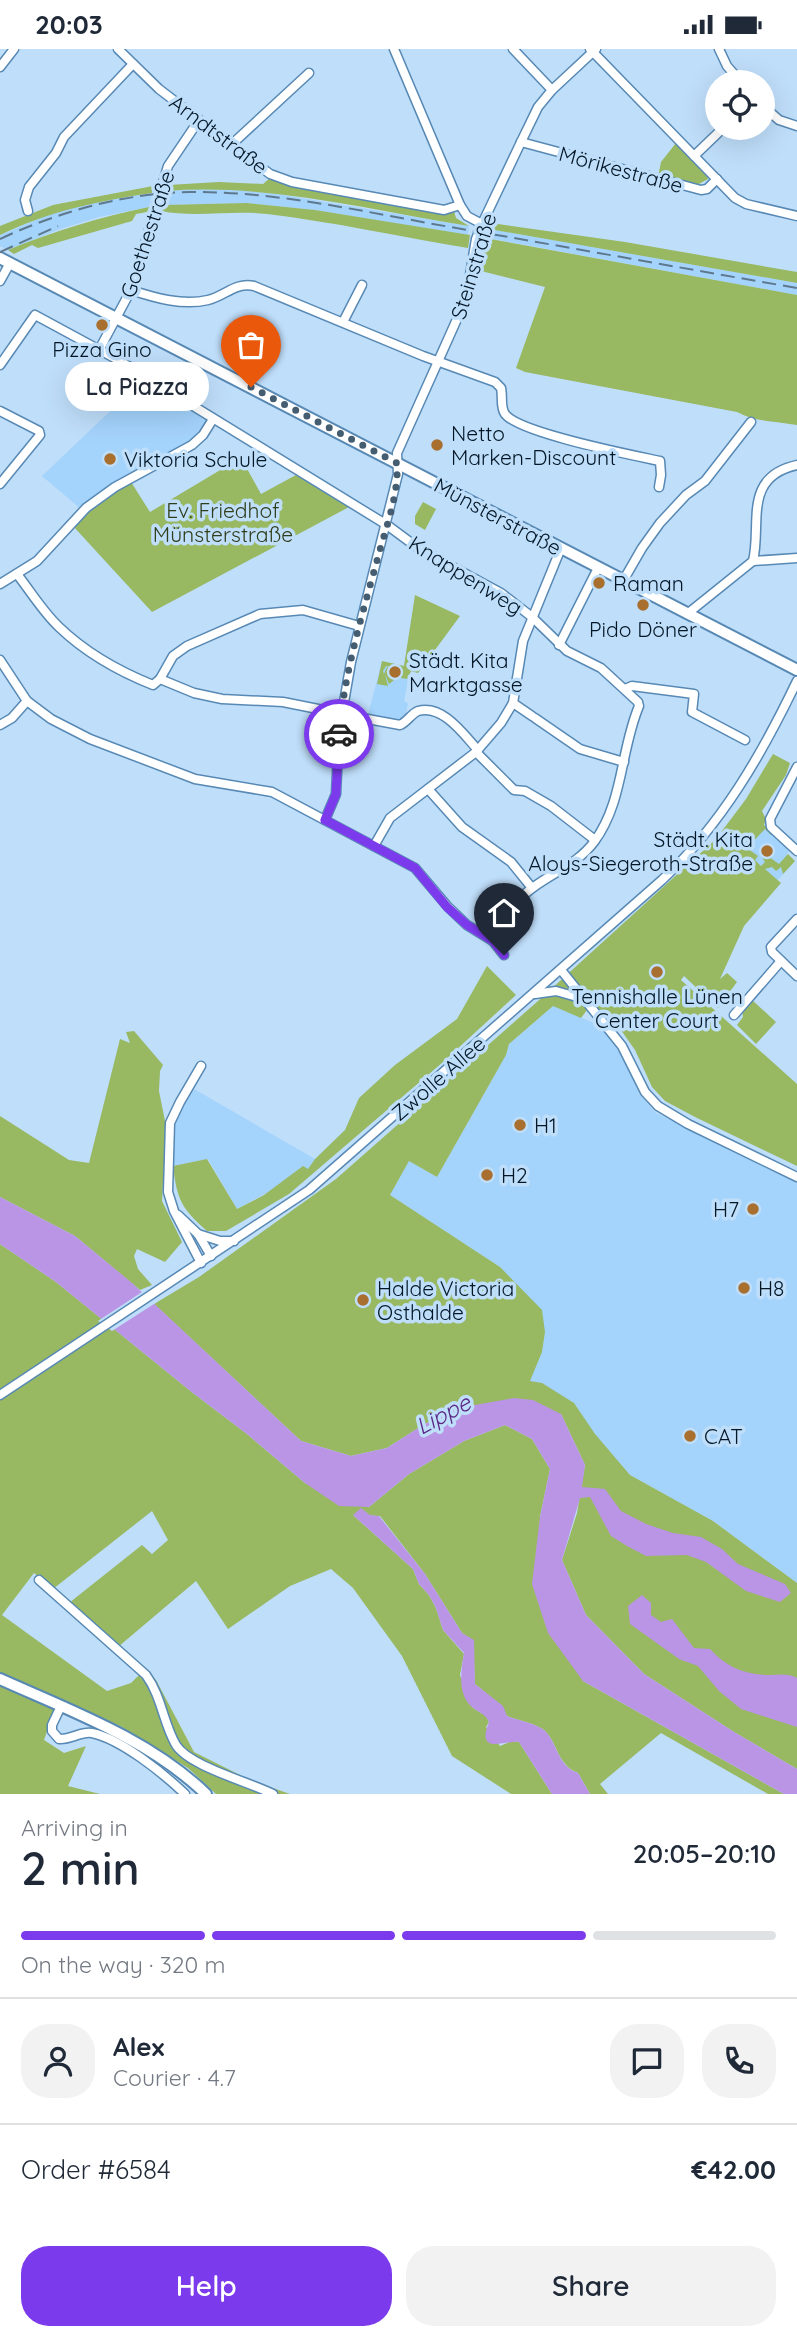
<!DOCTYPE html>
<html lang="en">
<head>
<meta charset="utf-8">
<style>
	:root { --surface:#fff; --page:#f2f2f3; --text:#1f2937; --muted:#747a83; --line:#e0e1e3; --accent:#7c3aed }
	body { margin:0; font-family:Quicksand,sans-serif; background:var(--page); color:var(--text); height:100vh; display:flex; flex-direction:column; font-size:26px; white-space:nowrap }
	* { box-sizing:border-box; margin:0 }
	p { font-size:23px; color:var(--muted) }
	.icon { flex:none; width:38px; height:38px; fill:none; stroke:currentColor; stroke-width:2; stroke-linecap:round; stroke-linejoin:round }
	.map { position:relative; height:1745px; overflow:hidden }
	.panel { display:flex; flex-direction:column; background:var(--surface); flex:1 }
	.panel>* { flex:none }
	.tools { position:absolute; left:705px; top:21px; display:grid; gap:14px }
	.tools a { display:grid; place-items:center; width:70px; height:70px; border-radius:50%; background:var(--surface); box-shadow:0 7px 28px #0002; font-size:35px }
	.pin { position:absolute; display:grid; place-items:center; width:60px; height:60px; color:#fff; margin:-72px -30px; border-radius:50% 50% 50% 0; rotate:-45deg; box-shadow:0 0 7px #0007 }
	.pin .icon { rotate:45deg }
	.courier { position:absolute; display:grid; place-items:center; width:70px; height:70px; margin:-35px; border:5px solid #7c3aed; border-radius:50%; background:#fff; color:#222; box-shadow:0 2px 9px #0007 }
	.bubble { position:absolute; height:49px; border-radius:24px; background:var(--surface); box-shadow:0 7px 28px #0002; font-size:23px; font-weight:600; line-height:49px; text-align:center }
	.headline em { font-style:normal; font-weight:600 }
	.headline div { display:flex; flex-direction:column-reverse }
	.headline { display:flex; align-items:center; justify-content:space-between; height:119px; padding:0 21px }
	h1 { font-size:46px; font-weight:600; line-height:52px }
	.bar { display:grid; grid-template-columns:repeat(4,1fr); gap:10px 7px; align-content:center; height:84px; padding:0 21px }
	.bar i { height:9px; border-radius:5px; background:var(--line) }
	.bar .on { background:var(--accent) }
	.bar p { grid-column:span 4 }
	.line { display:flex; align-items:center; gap:18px; padding:0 21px; border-top:2px solid var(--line) }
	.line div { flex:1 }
	.round { display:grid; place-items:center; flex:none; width:74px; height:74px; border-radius:28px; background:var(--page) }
	.button { display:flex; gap:14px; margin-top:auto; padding:14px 21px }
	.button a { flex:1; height:80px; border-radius:28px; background:var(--accent); color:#fff; font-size:28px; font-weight:600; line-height:80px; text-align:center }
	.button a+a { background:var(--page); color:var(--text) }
	.status { display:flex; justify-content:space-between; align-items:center; height:49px; padding:0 35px; background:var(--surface); direction:ltr }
	.status svg { height:19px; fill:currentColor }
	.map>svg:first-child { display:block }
	.built { fill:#a4d3fc }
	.green { fill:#98b861 }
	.water { fill:#bb95e5 }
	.pier { fill:#bfdefa }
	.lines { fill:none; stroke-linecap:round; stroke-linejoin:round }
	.minor-casing { stroke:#5789b4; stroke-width:11 }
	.major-casing { stroke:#5789b4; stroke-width:14 }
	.minor { stroke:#fff; stroke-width:8 }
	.major { stroke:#fff; stroke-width:10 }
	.rail { stroke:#5e788d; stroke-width:2; stroke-dasharray:14 7; stroke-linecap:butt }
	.done { stroke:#455d71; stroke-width:7; stroke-dasharray:0 12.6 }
	.route { stroke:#7c3aed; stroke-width:9 }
	.poi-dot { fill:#a96f2e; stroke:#bfdefa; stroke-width:2.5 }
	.labels { text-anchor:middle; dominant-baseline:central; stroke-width:7; stroke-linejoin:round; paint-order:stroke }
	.street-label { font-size:21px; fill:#031727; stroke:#bfdefa }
	.poi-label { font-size:21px; fill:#031727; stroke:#bfdefa; text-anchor:start }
	.park-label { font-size:21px; fill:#303d19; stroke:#bfdefa }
	.water-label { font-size:23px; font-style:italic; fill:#5b2885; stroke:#bfdefa }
</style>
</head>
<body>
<div class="status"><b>20:03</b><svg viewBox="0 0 49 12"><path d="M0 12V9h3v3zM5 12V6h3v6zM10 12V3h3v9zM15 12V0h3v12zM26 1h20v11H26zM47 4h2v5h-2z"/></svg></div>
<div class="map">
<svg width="797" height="1745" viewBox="0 0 797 1745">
	<rect width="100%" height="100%" fill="#bfdefa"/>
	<g class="built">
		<polygon points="199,140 238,141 283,146 469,177 468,186 315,161 247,154 163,156 166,142"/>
		<polygon points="152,144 149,158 99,168 60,180 8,201 0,197 0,186 53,164 93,153"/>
		<polygon points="489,180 797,234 797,246 488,189"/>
		<polygon points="144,330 209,371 191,393 99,445 81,460 42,427"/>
		<polygon points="412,572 425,616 418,624 410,622 404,652 408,654 406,665 397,672 368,666 382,612 404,617"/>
		<polygon points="764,776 790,801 787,805 795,812 777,832 742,799"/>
		<polygon points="553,957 599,976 623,1008 640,1046 656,1064 797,1133 797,1534 713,1472 630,1426 594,1385 574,1354 529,1332 542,1303 545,1283 500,1218 390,1146 409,1112 437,1128 506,1006 509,995"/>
		<polygon points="194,1040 315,1110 308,1121 237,1160 208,1110 173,1117 176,1067"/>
	</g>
	<g class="green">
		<polygon points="676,94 707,126 708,130 697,136 658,128 661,113"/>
		<path d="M270,129L446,164L454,162L456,169L469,177C369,161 268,134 166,142L168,136L219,133L263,135Z"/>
		<path d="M153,137L152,144C99,152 49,162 0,186V177L53,156Z"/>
		<path d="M247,154L315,161L470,186L468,199C401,188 334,173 267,165C232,161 195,169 161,162L163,156Z"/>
		<path d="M149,158L147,163L136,165L132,172L38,199L32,196L14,205L8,201C54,182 100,168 149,158Z"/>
		<polygon points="491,174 625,193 797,223 797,234 489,180"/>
		<path d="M485,189L797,246V376C776,372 755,373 737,363L525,323L516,319L545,238L481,222Z"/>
		<polygon points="237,411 245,416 261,445 296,426 349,458 152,563 73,477 88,463 131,433 150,463"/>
		<polygon points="423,453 436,460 425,481 415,475 415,467"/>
		<polygon points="415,546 460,567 418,624 411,622 408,630 401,629 402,620 386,617 383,622 384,625 387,618 400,623 399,627 389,635 385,625 388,637 377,635 382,612 404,617"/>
		<polygon points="773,705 790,714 786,726 762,762 766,770 764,776 773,784 771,786 765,780 747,799 758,807 755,811 761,817 765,813 761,807 764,810 769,808 779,815 788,805 795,812 783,825 781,818 776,822 772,818 765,820 781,834 744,877 720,930 727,924 737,933 718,959 684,927 681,931 797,1035 797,1117 695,1068 665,1052 652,1038 635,1001 609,964 590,957 581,969 553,957 509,995 506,1006 437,1128 409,1112 390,1146 500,1218 542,1261 545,1283 542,1303 530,1332 542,1334 574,1354 595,1385 630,1426 713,1472 797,1534 797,1720 734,1683 644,1625 586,1566 562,1511 577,1464 585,1416 561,1365 458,1359 423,1376 387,1399 351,1407 301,1392 154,1255 199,1228 336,1130 538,952 716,790 746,750"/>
		<path d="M487,917L516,946L443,1013L289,1145L226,1182H207C182,1160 177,1151 173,1117L207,1110L237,1160L264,1146L303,1117L308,1120L315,1110L345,1081L359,1049L395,1016L457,970Z"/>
		<polygon points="751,950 776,973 756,995 737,976 743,968 742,960"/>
		<polygon points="134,982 163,1016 160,1022 159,1042 166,1077 162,1152 182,1193 165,1213 137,1200 134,1207 138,1220 152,1236 140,1241 75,1187 0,1148 0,1067 69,1111 89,1114 120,990 130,994 126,983"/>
		<path d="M0,1195L56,1233L193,1344L247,1385L305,1434L369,1458L409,1425L464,1392L505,1376L532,1390L550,1420L540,1468L583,1632L784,1745H768L661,1684L600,1735L608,1745H590L578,1724C557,1716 558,1694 544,1681C535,1674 517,1671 507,1667L502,1657L475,1635L473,1591L462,1584L425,1525L380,1467L353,1466L413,1520L419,1535L429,1546L436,1559L443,1581L464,1605L460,1626L473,1659L486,1667L489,1673L486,1678L500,1697L512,1692L519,1693L552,1745H511L452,1707L402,1607L353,1539L331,1520L290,1537L228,1580L196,1532L118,1598L69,1554L142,1496L152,1505L168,1491L152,1462L53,1540L34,1524L2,1566L107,1642L131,1634L145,1620L156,1631L194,1703L250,1731L290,1745H216L188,1719L120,1677L58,1650L44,1691L64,1704L86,1697L68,1737L100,1745H0Z"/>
	</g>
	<g class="water">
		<polygon points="0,1148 75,1187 132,1234 301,1392 351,1407 387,1399 423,1376 458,1359 514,1349 533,1351 561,1365 585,1416 582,1438 605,1440 621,1462 646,1475 673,1484 701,1488 722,1500 738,1515 785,1535 791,1544 780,1553 746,1542 706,1513 687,1506 646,1507 627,1497 611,1487 590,1448 580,1449 562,1511 586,1566 644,1625 734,1683 797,1720 797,1745 784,1745 583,1632 548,1584 532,1535 540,1468 550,1420 532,1390 505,1376 464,1392 409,1425 369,1458 339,1457 305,1434 247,1385 193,1344 56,1233 0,1195"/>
		<path d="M361,1459L370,1466L379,1467L425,1525L462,1584L474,1591L475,1635L503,1657L507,1667C517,1671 535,1674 544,1681C558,1694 557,1717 578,1724L590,1745H552L519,1693C506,1691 475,1707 489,1673C485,1664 479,1664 472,1658C457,1645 461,1622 464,1604L443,1581L436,1559L429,1546L419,1535L413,1520L353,1466Z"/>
		<path d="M642,1546L651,1554V1566L661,1573L672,1570L694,1599L710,1600C726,1618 745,1626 770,1626C779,1626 789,1624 797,1629V1678L741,1660L719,1642L698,1617L679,1610L630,1575L628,1557Z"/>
	</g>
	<polygon class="pier" points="145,1241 157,1253 112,1282 98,1272"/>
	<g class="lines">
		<g class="minor-casing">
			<g id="minor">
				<polyline points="118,0 159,40 270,125 292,133 444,161 460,156"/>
				<polyline points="394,0 460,156 467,167 482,175"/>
				<polyline points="513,0 552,41"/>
				<polyline points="590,0 735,149 746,155 797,167"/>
				<polyline points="719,0 727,17 741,33"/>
				<polyline points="0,18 14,0"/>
				<polyline points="763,57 779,71 797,77"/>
				<polyline points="521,93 701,141 707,140 717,130"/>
				<polyline points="231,96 309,24"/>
				<polyline points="694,107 719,83"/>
				<polyline points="28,162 25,151 29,138 56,104 64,88 133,15"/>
				<polyline points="0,232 10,214"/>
				<path d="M131,241C155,249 183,257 208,251C225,247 235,233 254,237L423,307L495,333L501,339C503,348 500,358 505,365C519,384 632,406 660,412L661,426L659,438"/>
				<polyline points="343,273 362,236"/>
				<polyline points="99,301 131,241 168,117 199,71"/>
				<path d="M0,316L35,266L120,312L387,476L418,499L501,544L532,568L567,602L601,619L638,653L639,657C620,702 624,752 594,793C576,817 548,825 526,844C511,856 503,876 493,892"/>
				<polyline points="0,362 39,382 40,386 0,435"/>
				<path d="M753,512C762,475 742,428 797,416"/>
				<path d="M17,525C31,543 43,563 59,578C86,604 118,622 153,636L160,630L194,644L222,650L283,653L353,667"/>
				<polyline points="623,532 642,499 660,474 686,446 705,432 751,373"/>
				<polyline points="0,535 37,512 86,459 115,438 192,396 203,386 213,370"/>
				<polyline points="687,565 753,512 797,509"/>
				<polyline points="559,596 598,519"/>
				<polyline points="0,611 27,652 51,670 90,690 195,730 272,743 415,819 448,858 467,876 493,892 504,906"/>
				<polyline points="160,630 173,607 187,597 260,565 303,561 359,577"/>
				<polyline points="625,640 632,637 694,645 692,663 745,691"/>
				<polyline points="513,654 532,667"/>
				<path d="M362,669L400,676C407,673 411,665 418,662C443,655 464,686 478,701"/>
				<polyline points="535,669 580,700 624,713"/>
				<polyline points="0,676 12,669 27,652"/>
				<polyline points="476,703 514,741 525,742 551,757 595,791"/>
				<polyline points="797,718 770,770 771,778 797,802"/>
				<polyline points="428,740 462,778 511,813 532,839"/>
				<polyline points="325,771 336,745 339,682 351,613 398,425 397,404 466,250 476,190 482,175 521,93 538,58 552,41 596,0"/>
				<polyline points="374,797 390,769 476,703 501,674 513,654 523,592 561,499"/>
				<polyline points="797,870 771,898 772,903 797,927"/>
				<polyline points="561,921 622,997 645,1043 658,1057 688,1075 797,1128"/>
				<polyline points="535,945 556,942 584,950"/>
				<polyline points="734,966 781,912"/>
				<polyline points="178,1166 198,1185 211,1207"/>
				<polyline points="198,1185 220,1192 234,1192"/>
				<polyline points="201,1214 174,1162 168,1143 170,1074 180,1053 201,1017"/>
				<path d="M0,1346L309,1141L662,831C722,775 762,705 797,632"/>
				<path d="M39,1531L146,1626C162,1648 163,1674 176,1696C189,1717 249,1733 273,1745"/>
				<path d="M61,1657L52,1676V1682L59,1690C71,1691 81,1682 92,1684C121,1690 163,1724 185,1745"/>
			</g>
		</g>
		<g class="major-casing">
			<g id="major">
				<polyline points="0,209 797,621"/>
				<path d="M0,1630C71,1662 149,1690 206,1745"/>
			</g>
		</g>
		<use href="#minor" class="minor"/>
		<use href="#major" class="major"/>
		<g class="rail">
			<path d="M0,190C58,163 125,144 189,143C283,142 376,166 468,181C578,200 687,220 797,239"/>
			<polyline points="0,203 58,177"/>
		</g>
	</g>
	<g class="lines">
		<path class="done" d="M251,338L397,414C399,445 386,478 378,508C362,566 344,625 339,685"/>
		<polyline class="route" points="339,685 336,745 325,771 415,819 447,858 467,876 493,892 504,906"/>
	</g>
	<g class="poi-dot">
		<circle cx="102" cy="276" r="7"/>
		<circle cx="437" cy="396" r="7"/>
		<circle cx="110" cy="410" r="7"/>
		<circle cx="599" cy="534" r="7"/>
		<circle cx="643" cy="556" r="7"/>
		<circle cx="395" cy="623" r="7"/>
		<circle cx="767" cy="802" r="7"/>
		<circle cx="657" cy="923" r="7"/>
		<circle cx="520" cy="1076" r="7"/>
		<circle cx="487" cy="1126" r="7"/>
		<circle cx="753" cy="1160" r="7"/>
		<circle cx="744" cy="1239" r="7"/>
		<circle cx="363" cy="1251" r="7"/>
		<circle cx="690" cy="1387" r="7"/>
	</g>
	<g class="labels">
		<g class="street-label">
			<text transform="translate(219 85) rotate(37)">Arndtstraße</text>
			<text transform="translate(621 120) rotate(15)">Mörikestraße</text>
			<text transform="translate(147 185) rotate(-72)">Goethestraße</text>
			<text transform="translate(473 217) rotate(-73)">Steinstraße</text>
			<text transform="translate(498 467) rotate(28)">Münsterstraße</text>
			<text transform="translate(466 526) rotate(32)">Knappenweg</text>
			<text transform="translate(438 1029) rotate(-41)">Zwolle Allee</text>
		</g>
		<g class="poi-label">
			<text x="102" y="300" text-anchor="middle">Pizza Gino</text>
			<text x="451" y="384">Netto<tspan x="451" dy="24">Marken-Discount</tspan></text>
			<text x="124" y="410">Viktoria Schule</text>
			<text x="613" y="534">Raman</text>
			<text x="643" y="580" text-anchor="middle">Pido Döner</text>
			<text x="409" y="611">Städt. Kita<tspan x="409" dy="24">Marktgasse</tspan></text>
			<text x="753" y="790" text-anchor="end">Städt. Kita<tspan x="753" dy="24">Aloys-Siegeroth-Straße</tspan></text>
			<text x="657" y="947" text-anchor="middle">Tennishalle Lünen<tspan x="657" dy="24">Center Court</tspan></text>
			<text x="534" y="1076">H1</text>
			<text x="501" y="1126">H2</text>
			<text x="739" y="1160" text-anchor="end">H7</text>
			<text x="377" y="1239">Halde Victoria<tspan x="377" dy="24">Osthalde</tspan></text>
			<text x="758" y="1239">H8</text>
			<text x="704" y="1387">CAT</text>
		</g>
		<g class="park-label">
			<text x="223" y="461">Ev. Friedhof<tspan x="223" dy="24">Münsterstraße</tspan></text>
		</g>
		<g class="water-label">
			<text transform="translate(443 1365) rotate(-28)">Lippe</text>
		</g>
	</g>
</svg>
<div class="tools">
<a><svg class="icon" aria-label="locate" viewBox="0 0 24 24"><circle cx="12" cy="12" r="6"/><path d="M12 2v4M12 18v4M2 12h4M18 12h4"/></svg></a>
</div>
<div class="pin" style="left:251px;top:338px;background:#ea580c"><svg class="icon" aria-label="bag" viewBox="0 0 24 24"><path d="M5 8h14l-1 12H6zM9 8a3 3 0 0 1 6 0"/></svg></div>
<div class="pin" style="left:504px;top:906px;background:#1f2937"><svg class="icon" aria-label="home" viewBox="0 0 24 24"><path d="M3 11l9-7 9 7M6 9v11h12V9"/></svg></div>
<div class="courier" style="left:339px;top:685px"><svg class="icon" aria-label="car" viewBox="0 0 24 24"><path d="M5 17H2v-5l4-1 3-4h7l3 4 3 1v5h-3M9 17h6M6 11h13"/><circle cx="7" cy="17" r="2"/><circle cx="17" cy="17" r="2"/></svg></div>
<div class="bubble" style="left:65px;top:313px;width:144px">La Piazza</div>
</div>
<section class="panel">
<div class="headline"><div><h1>2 min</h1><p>Arriving in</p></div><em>20:05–20:10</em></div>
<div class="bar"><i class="on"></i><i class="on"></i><i class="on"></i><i></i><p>On the way · 320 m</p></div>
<div class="line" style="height:126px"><a class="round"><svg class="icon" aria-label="person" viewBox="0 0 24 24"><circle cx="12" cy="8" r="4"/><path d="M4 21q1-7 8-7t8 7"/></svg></a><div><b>Alex</b><p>Courier · 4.7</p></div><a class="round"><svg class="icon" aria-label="chat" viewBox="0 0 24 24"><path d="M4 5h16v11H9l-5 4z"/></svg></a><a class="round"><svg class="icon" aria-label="phone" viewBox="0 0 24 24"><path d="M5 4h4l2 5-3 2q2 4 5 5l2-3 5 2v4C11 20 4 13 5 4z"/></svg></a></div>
<div class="line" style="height:91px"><div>Order #6584</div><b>€42.00</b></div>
<div class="button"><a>Help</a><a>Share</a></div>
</section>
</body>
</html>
